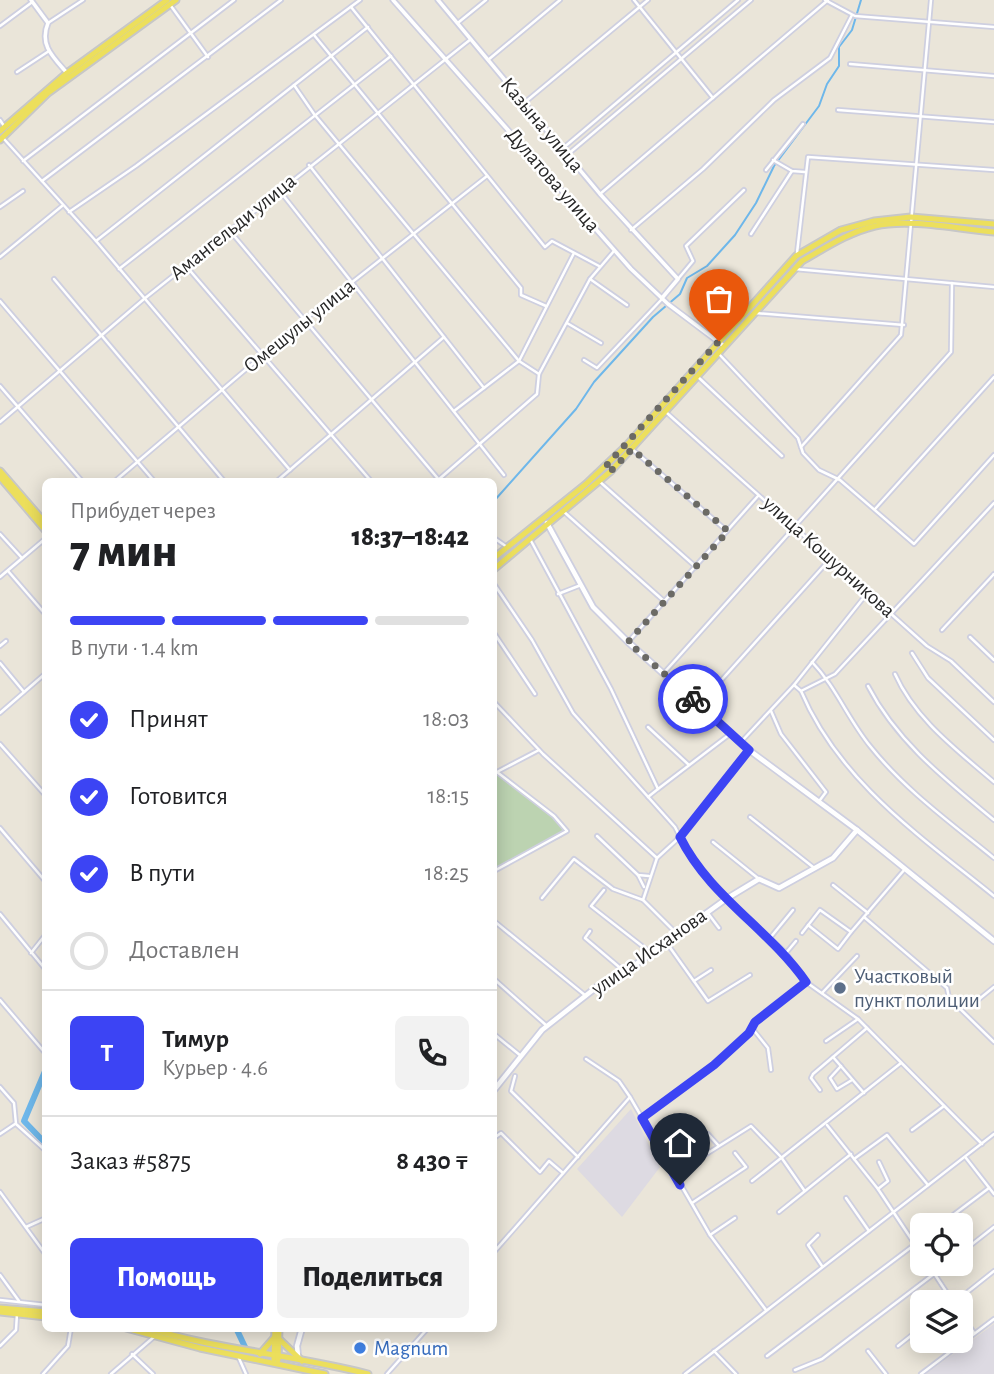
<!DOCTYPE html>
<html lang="ru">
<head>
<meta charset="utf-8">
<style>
	:root { --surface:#fff; --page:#f2f2f2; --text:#202124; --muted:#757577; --line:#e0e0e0; --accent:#3c44f4 }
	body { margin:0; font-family:"Alegreya Sans",sans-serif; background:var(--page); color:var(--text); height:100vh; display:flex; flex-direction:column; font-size:26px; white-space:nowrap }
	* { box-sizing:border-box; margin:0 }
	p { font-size:23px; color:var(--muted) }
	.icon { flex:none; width:38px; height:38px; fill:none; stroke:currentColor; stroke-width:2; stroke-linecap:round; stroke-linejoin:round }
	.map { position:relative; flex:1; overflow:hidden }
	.details { position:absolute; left:42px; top:478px; width:455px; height:854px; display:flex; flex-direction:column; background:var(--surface); border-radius:10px; box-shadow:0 4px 18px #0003 }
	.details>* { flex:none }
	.fabs { position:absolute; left:910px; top:1213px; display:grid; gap:14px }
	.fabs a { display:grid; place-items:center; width:63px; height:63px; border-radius:10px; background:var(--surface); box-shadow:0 4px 18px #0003; font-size:35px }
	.pin { position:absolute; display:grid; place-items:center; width:60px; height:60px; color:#fff; margin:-72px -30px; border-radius:50% 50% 50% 0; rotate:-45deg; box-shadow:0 0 7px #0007 }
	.pin .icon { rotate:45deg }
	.courier { position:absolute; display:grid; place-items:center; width:70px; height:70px; margin:-35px; border:5px solid #3c44f4; border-radius:50%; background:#fff; color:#222; box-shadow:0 2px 9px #0007 }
	.headline em { font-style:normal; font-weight:800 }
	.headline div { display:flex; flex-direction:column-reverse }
	.headline { display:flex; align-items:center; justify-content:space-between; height:119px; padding:0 28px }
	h1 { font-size:46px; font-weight:800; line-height:52px }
	.bar { display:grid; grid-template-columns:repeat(4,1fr); gap:10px 7px; align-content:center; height:84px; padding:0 28px }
	.bar i { height:9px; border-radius:5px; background:var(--line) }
	.bar .on { background:var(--accent) }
	.bar p { grid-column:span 4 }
	.line { display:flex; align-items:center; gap:18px; padding:0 28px; border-top:2px solid var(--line) }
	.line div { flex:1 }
	.round { display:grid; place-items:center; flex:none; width:74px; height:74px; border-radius:10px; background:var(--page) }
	ol { padding:0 28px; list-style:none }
	li { display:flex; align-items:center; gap:21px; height:77px }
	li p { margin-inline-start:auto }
	li .icon { padding:7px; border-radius:50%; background:var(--accent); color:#fff; stroke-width:4 }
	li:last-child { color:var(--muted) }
	li i { width:38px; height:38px; border:4px solid var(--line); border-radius:50% }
	.button { display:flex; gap:14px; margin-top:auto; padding:14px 28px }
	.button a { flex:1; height:80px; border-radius:10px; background:var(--accent); color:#fff; font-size:28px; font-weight:800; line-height:80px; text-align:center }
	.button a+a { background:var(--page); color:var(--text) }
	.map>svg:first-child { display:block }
	.industrial { fill:#dddae2 }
	.cemetery { fill:#bcd3b1 }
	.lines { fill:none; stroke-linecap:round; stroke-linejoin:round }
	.stream { stroke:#6eb7ea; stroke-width:2 }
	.river { stroke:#6eb7ea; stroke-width:6 }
	.minor-casing { stroke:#cecfe0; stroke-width:6 }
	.tertiary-casing { stroke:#cecfe0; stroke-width:7 }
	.secondary-casing { stroke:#cecfe0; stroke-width:8 }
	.primary-casing { stroke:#c7c7c7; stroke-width:9 }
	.minor { stroke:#fff; stroke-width:2.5 }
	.tertiary { stroke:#fff; stroke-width:3.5 }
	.secondary { stroke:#fff; stroke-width:4.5 }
	.primary { stroke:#ecdf5c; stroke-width:5 }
	.done { stroke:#6b6a65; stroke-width:7; stroke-dasharray:0 12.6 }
	.route { stroke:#3c44f4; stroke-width:9 }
	.service-dot { fill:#5c6f8a; stroke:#fff; stroke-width:2.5 }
	.shop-dot { fill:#3f7fe0; stroke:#fff; stroke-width:2.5 }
	.labels { text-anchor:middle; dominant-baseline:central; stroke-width:5; stroke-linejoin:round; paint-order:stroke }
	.street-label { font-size:21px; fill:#272727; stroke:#fff }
	.service-label { font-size:21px; fill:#4e5e75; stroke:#fff; text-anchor:start }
	.shop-label { font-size:21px; fill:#366cbe; stroke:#fff; text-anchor:start }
</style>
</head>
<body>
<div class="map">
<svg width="994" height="1374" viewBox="0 0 994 1374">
	<rect width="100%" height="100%" fill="#eae5d9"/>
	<g class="industrial">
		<polygon points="631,1109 660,1167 622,1217 577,1169"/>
		<polygon points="994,1324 994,1374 926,1374"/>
	</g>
	<polygon class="cemetery" points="494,766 502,778 565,826 562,837 494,871"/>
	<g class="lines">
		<polyline class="stream" points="494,501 576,409 594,382 653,317 680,294 687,278 707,266 735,235 756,203 774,166 819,106 827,84 839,66 839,47 852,30 861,0"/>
		<g class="river">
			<polyline points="46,1069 24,1121 46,1144"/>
			<polyline points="236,1328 245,1347"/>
		</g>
		<g class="minor-casing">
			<g id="minor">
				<polyline points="634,0 713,98"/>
				<polyline points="825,0 855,16 994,27"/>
				<polyline points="171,6 208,57"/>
				<polyline points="351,7 545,247 552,241 599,266"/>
				<polyline points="459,22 486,0"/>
				<polyline points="48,23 83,0"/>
				<polyline points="0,26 31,3"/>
				<polyline points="314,35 521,288 521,295 546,306"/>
				<polyline points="488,60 560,0"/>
				<polyline points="850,64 994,76"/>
				<polyline points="17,72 49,51"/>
				<polyline points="294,85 314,114 519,361 539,374"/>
				<polyline points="524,103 648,0"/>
				<polyline points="838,110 994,122"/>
				<polyline points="0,120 4,126"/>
				<polyline points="4,139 96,241 290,470"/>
				<polyline points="562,149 738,0"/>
				<polyline points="567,155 751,0"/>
				<polyline points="773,160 792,171 805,172"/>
				<polyline points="23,161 234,0"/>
				<polyline points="309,165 484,388"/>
				<polyline points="766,170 803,124"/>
				<polyline points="42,181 281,0"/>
				<polyline points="279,190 504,475"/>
				<polyline points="600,194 828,0"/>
				<polyline points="0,207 23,191"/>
				<polyline points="69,212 136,166 360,0"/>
				<polyline points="631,230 703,169 774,100 830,58 852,15"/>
				<polyline points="230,231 440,481"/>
				<polyline points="751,234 792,171"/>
				<polyline points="96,241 368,27"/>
				<polyline points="797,253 808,157 994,170"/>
				<polyline points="0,257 62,206"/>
				<polyline points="186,266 371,481"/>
				<polyline points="119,269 391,56"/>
				<polyline points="795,269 994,287"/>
				<polyline points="54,279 224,481"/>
				<polyline points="590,279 627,305"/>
				<polyline points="678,279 693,261 686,246 744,190"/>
				<polyline points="0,301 154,481"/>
				<polyline points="755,313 904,325"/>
				<polyline points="567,323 601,343"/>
				<polyline points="718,353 798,438 803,453 819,470 840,480 914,544 994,455"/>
				<polyline points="584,360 597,368 662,299"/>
				<polyline points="697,376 782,456"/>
				<polyline points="0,386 82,481"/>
				<polyline points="454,411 519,361 574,253"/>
				<polyline points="667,413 927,646 951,661 994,702"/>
				<polyline points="0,422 144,299 471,39"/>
				<polyline points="801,447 901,335 931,0"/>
				<polyline points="632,449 727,531"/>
				<polyline points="115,481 304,320 487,176"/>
				<polyline points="277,481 444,337"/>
				<polyline points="437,481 537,394 539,374 590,279 614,251"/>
				<polyline points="599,481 696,567"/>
				<polyline points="875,509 994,377"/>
				<polyline points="563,511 665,602"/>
				<polyline points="0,534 22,558"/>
				<polyline points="494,538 507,547"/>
				<polyline points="530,539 611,689 658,789 730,734"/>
				<polyline points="8,571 46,615"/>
				<polyline points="0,577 46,538"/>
				<polyline points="494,584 532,640 573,713 675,827 689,855 726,899 786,953 806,982 858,1019 982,1144"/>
				<polyline points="558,594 581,585"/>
				<polyline points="942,630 994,574"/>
				<polyline points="494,633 535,694"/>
				<polyline points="970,637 994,660"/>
				<polyline points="628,642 758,496"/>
				<polyline points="0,646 6,641"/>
				<polyline points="912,653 928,678 994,740"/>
				<path d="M812,662C836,687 848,719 870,746C905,790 951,823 994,858"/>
				<polyline points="0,663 24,692"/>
				<polyline points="663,674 951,352 952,283"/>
				<path d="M895,674C915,719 957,750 994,782"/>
				<polyline points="794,685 801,691 835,674 994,503"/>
				<path d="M868,686C897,742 946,780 994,820"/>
				<path d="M801,691C839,781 920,836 994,896"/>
				<polyline points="494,702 543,754 657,858"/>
				<polyline points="700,704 831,558"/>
				<polyline points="771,711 781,734 826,792 820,800"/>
				<polyline points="0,713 46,673"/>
				<polyline points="648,727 689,765"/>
				<polyline points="741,742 794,685 869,591"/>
				<polyline points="0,744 46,796"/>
				<polyline points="648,797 658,789"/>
				<polyline points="750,817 813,867"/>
				<polyline points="0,828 46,882"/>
				<polyline points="597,836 638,875 649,876"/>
				<polyline points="713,842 759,879"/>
				<polyline points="494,871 567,831 554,816 497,772 539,750"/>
				<polyline points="638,875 644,887"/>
				<polyline points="833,885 868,913"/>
				<polyline points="604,890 591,906 651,953"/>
				<polyline points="542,898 574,859 613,889 643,900"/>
				<polyline points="707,912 719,928"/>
				<polyline points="0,914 46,970"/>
				<polyline points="864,917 947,988 949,998 994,1042"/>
				<polyline points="494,921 586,996"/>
				<polyline points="808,925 838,949 851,932"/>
				<polyline points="590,931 585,938 625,972"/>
				<polyline points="802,933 820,910 851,932 905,869"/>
				<polyline points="677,934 643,900 657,858 680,837 749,751"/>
				<polyline points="770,938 793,910"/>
				<polyline points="666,942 708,1001 750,975"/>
				<polyline points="31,953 46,934"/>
				<polyline points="786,953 796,941"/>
				<polyline points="494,979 547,1026"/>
				<polyline points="694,981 711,970"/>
				<polyline points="822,993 857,956"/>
				<polyline points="0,1000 46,1054"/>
				<polyline points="978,1000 994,987"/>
				<polyline points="752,1028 768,1048 771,1070"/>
				<polyline points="494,1034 521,1056"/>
				<polyline points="826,1041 858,1019"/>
				<polyline points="833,1057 864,1093"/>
				<polyline points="586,1059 619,1081 630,1097"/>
				<polyline points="841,1066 830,1078 837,1089 852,1080"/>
				<polyline points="515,1076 511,1091 578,1157"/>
				<polyline points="0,1087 14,1103 16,1124 46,1151"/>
				<polyline points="820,1090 811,1078 813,1074 867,1028"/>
				<polyline points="642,1118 714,1064 749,1033 755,1022 805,983"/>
				<polyline points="827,1125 878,1189 922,1255"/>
				<polyline points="677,1126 692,1142 708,1134 718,1145"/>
				<polyline points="912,1130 944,1106"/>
				<polyline points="0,1134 15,1124"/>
				<polyline points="494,1138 501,1133 540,1172 549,1161 563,1173"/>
				<polyline points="966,1158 994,1194"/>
				<polyline points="854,1159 887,1135 928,1185"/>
				<polyline points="673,1175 751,1126 781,1157 804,1190"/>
				<polyline points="752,1181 901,1063"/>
				<polyline points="878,1189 888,1181 879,1162"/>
				<polyline points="0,1192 46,1255"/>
				<polyline points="846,1198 869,1231"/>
				<polyline points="692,1203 746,1167 735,1153"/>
				<polyline points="779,1212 851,1154"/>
				<polyline points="940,1225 989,1188"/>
				<polyline points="26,1227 46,1218"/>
				<polyline points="710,1235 735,1218"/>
				<polyline points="818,1235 808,1245 822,1266"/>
				<polyline points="494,1252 630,1097 710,1235 766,1310"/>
				<polyline points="961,1253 994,1227"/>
				<polyline points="928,1264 953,1302"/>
				<polyline points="0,1275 19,1301"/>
				<polyline points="0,1300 46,1305"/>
				<polyline points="955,1302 994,1271"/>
				<polyline points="961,1313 974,1333"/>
				<polyline points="175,1330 176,1328"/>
				<polyline points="0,1346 16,1330 17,1314"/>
				<polyline points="898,1346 922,1327"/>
				<polyline points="714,1351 736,1374"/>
				<polyline points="868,1351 886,1374"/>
				<polyline points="132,1354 153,1374"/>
				<polyline points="238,1356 246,1374"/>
				<polyline points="767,1356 922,1239"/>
				<polyline points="795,1370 822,1359 947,1264"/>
				<polyline points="43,1374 68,1346 71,1328"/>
				<polyline points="111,1374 155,1336"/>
				<polyline points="387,1374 428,1328"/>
				<polyline points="685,1374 994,1134"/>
				<polyline points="921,1374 994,1319"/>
			</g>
		</g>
		<g class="tertiary-casing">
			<g id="tertiary">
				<path d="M31,0L48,23C39,45 53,57 67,73"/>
				<polyline points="393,0 631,269 668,304 724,346"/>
				<polyline points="438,0 600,194 678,279 662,298"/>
			</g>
		</g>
		<g class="secondary-casing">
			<g id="secondary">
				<polyline points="547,523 593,607 628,642 749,750 857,830 994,941"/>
				<polyline points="494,1090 542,1030 598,986 625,972 726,899 759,879 779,888 833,858 857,830"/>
				<polyline points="298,1356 297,1346 302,1328"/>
			</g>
		</g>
		<g class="primary-casing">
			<g id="primary">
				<polyline points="0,131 67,73 167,0"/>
				<polyline points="0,140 48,93 176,0"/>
				<polyline points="0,471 46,524"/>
				<polyline points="0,477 46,531"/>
				<polyline points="494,558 586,484 627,445 796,256 841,230 874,221 911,217 994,224"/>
				<path d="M494,569L611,471L802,261C825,248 849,232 875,226C909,218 959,229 994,232"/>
				<polyline points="0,1308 46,1312"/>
				<polyline points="0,1312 46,1317"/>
				<polyline points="126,1328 200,1348 325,1374"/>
				<path d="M146,1328C221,1350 293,1355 368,1374"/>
				<polyline points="279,1339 302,1361"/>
				<polyline points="260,1354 274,1338"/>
				<polyline points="274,1359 275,1328"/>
				<polyline points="278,1360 279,1328"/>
			</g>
		</g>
		<use href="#minor" class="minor"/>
		<use href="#tertiary" class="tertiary"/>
		<use href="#secondary" class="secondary"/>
		<use href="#primary" class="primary"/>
	</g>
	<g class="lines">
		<polyline class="done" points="693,699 628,642 728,531 632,449 611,471 605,467 719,341"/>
		<path class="route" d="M680,1185L642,1118L714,1065L749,1033L755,1022L806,982C769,929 709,896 680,837L749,750L693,699"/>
	</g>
	<circle class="service-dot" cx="840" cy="988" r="7"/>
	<circle class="shop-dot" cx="360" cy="1348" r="7"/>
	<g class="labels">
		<g class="street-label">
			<text transform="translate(542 125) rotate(50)">Казына улица</text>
			<text transform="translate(553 180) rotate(49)">Дулатова улица</text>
			<text transform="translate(233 227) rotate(-39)">Амангельди улица</text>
			<text transform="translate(299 326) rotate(-39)">Омешулы улица</text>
			<text transform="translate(829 557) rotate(42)">улица Кошурникова</text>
			<text transform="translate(649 952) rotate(-35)">улица Исханова</text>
		</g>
		<g class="service-label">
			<text x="854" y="976">Участковый<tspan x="854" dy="24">пункт полиции</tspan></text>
		</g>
		<g class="shop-label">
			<text x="374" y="1348">Magnum</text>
		</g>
	</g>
</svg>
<div class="fabs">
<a><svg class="icon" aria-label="locate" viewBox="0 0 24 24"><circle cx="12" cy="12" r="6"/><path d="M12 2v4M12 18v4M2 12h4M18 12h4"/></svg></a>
<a><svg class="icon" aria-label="layers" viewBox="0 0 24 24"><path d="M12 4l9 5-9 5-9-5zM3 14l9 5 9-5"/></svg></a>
</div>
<div class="pin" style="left:719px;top:341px;background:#ea580c"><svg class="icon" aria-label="bag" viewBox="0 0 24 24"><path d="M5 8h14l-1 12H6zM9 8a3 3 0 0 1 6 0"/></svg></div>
<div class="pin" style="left:680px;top:1185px;background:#1f2937"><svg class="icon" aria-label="home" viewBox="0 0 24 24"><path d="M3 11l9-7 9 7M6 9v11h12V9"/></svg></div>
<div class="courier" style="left:693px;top:699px"><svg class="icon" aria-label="bike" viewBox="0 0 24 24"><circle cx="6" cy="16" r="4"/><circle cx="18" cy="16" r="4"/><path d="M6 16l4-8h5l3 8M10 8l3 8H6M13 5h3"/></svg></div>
<section class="details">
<div class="headline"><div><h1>7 мин</h1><p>Прибудет через</p></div><em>18:37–18:42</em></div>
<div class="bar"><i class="on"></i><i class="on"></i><i class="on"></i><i></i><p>В пути · 1.4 km</p></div>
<ol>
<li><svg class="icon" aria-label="check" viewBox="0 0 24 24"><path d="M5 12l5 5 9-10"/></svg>Принят<p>18:03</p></li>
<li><svg class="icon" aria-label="check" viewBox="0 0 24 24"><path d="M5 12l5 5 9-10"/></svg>Готовится<p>18:15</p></li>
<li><svg class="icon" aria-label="check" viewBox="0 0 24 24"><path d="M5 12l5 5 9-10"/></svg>В пути<p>18:25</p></li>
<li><i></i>Доставлен</li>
</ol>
<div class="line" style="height:126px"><b class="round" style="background:var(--accent);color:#fff">Т</b><div><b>Тимур</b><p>Курьер · 4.6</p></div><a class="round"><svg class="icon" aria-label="phone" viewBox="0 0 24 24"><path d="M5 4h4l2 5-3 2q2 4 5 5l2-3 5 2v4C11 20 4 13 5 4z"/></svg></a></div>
<div class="line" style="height:91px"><div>Заказ #5875</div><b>8 430 ₸</b></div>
<div class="button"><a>Помощь</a><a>Поделиться</a></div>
</section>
</div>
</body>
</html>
